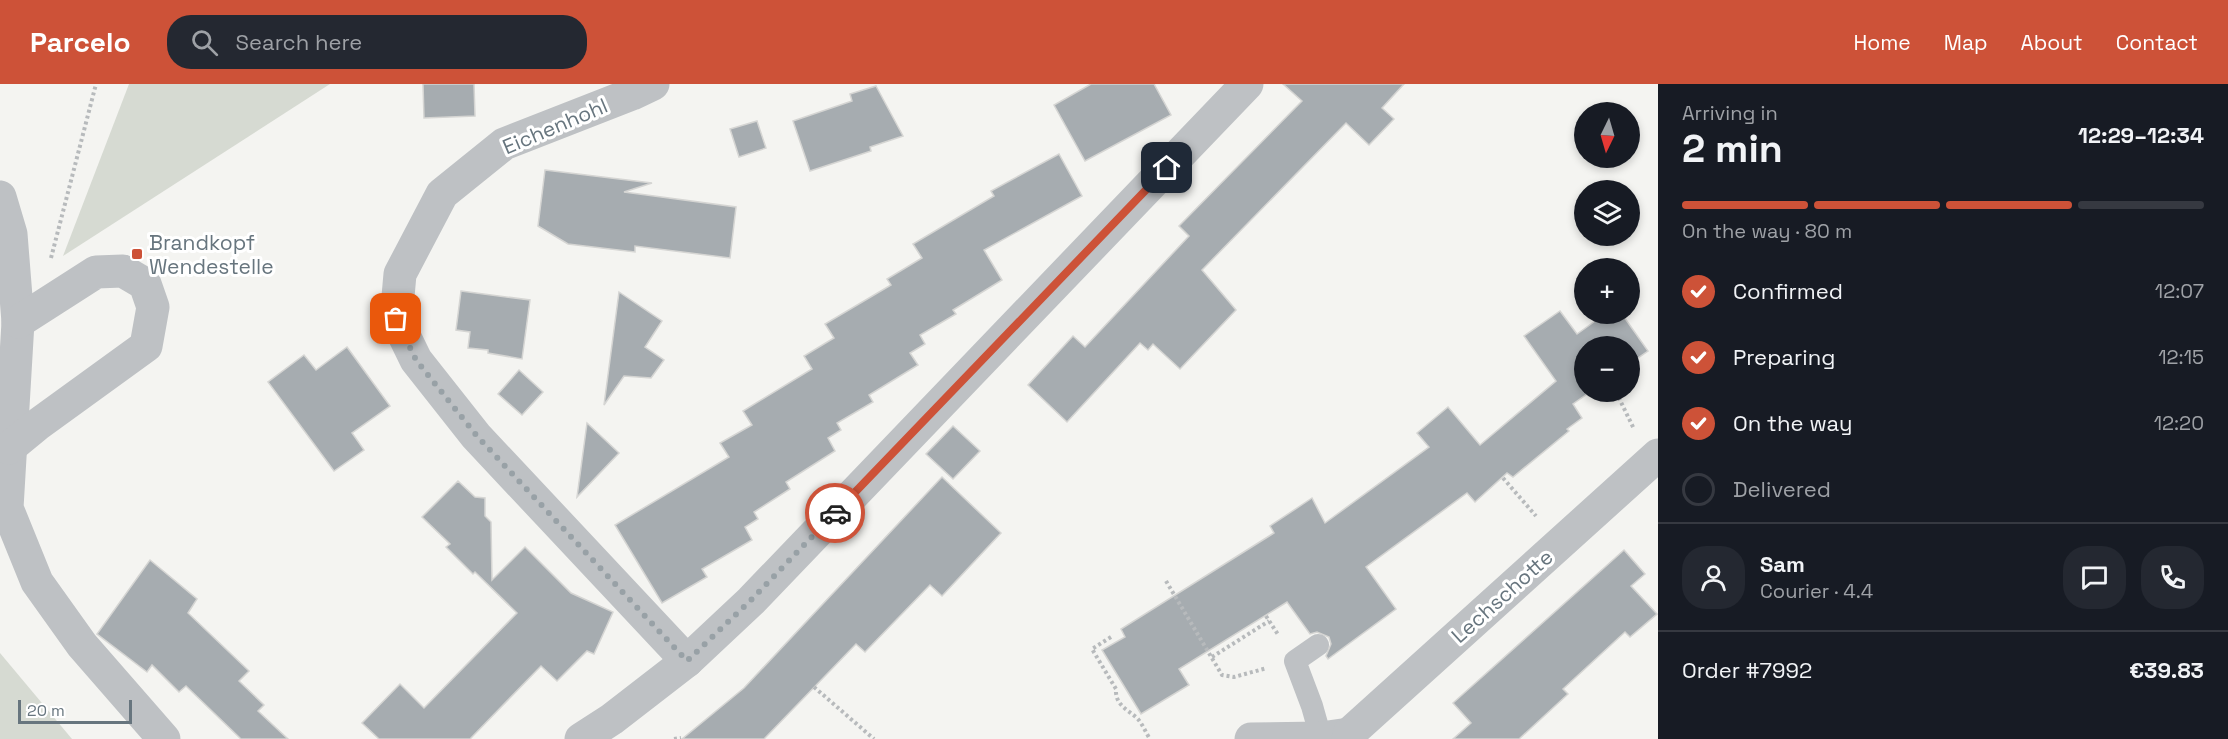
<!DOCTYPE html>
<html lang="en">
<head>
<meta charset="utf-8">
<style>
	:root { --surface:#171b24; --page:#242831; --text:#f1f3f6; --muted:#9ea1a6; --line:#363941; --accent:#cd5238 }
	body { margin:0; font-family:"Space Grotesk",sans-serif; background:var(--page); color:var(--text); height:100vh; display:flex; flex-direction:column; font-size:22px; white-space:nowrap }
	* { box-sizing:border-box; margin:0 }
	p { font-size:20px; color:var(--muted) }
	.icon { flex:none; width:33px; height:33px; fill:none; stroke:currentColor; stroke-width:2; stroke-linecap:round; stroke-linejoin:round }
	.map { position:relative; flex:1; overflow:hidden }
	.side { display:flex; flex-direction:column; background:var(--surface); width:570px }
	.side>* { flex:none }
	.needle { width:39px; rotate:185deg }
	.controls { position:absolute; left:1574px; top:18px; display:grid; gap:12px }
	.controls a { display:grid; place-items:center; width:66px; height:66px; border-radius:50%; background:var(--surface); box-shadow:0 3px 9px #0003; font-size:30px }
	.scale { position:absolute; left:18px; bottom:15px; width:114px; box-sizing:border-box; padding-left:6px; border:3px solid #67757e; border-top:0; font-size:16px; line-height:21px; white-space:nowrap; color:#67757e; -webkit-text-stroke:4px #fff; paint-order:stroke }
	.pin { position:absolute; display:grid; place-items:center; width:51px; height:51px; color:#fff; margin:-26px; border-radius:12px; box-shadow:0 3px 9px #0006 }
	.courier { position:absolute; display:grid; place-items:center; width:60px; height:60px; margin:-30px; border:4px solid #cd5238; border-radius:50%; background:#fff; color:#222; box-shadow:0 2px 8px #0007 }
	.head em { font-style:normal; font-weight:700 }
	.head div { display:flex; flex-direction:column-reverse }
	.head { display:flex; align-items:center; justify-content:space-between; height:102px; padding:0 24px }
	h1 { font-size:39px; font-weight:700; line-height:45px }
	.bar { display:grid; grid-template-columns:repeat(4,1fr); gap:9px 6px; align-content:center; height:72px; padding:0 24px }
	.bar i { height:8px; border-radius:4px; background:var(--line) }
	.bar .active { background:var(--accent) }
	.bar p { grid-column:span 4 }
	.line { display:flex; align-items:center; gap:15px; padding:0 24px; border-top:2px solid var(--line) }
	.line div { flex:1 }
	.round { display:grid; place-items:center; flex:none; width:63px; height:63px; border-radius:24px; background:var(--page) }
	ol { padding:0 24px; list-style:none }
	li { display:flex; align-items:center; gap:18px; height:66px }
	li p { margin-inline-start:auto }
	li .icon { padding:6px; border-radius:50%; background:var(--accent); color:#fff; stroke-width:4 }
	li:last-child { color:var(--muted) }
	li i { width:33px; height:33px; border:3px solid var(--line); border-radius:50% }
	header { display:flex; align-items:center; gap:36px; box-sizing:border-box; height:84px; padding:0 30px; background:var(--accent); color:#fff }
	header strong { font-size:28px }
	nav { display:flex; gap:33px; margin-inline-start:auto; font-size:21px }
	.search { width:420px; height:54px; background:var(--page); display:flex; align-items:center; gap:15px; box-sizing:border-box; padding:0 21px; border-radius:24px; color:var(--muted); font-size:22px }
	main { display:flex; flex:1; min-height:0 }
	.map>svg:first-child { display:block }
	.green { fill:#d6dad2 }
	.building { fill:#a6acb0; stroke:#d5d5d3; stroke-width:1.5 }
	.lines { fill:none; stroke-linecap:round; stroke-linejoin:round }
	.path { stroke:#b7babc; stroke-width:4; stroke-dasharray:3 3; stroke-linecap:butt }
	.lane { stroke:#bec1c4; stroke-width:22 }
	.street { stroke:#bec1c4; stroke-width:33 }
	.done { stroke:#98a1a6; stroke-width:6; stroke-dasharray:0 10.8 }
	.route { stroke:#cd5238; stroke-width:8 }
	.poi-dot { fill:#cd5238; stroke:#fff; stroke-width:2 }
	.labels { text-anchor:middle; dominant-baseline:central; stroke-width:6; stroke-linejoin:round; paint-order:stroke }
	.street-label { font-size:21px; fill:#67757e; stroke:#fff }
	.poi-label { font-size:21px; fill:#67757e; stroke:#fff; text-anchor:start }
</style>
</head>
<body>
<header>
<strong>Parcelo</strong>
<div class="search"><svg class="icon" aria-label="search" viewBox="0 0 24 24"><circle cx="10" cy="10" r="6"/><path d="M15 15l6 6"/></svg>Search here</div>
<nav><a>Home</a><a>Map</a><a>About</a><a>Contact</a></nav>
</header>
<main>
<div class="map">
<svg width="1658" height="655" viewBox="0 0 1658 655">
	<rect width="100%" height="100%" fill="#f4f4f1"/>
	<g class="green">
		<polygon points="129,0 330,0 63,172"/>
		<polygon points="0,569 72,655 0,655"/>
	</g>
	<g class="building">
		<polygon points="423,0 474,0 475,32 424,34"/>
		<polygon points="1091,0 1154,0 1171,31 1085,77 1054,21"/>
		<polygon points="1283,0 1404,0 1382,24 1394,35 1369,61 1346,39 1202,186 1236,226 1180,285 1153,260 1148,266 1140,259 1067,338 1028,301 1073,252 1085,263 1189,152 1179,142 1302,17"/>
		<polygon points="876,2 903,52 870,63 871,67 810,87 793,37 852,17 850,10"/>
		<polygon points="757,37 766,64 739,73 730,45"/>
		<polygon points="1059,70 1082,112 984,166 1002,196 953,226 956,230 920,251 925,260 910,269 918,281 869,311 873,318 837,339 841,346 828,354 835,367 786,398 790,405 754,428 758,435 745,443 752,456 702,485 707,493 662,519 615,441 729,373 720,359 752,341 743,327 812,285 804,272 834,254 825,240 891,201 887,195 922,174 913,160 994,112 991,107"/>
		<polygon points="545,86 652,99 624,108 736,123 730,174 635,162 635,168 568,160 538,142"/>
		<polygon points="461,207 530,216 522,275 488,269 488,266 468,264 470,248 456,246"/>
		<polygon points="619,208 662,237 645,263 664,276 651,294 624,292 604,321"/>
		<polygon points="1560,227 1577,250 1605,230 1622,230 1648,267 1629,280 1629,262 1584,262 1584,308 1590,308 1573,320 1582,334 1567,345 1569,347 1513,393 1507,389 1475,418 1467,409 1366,483 1396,525 1328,575 1326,572 1331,560 1329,553 1317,548 1310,550 1287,518 1179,585 1189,601 1141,630 1102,566 1125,553 1121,545 1274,449 1270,442 1312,414 1325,439 1429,363 1417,349 1448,323 1480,361 1556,297 1524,252"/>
		<polygon points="347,263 390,322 352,349 364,366 334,387 268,298 304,271 316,286"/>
		<polygon points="519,286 543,308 522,331 498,310"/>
		<polygon points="587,339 619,369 577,413"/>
		<polygon points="953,342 980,367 953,395 926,370"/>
		<polygon points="942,393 1001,449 942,512 930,501 865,568 856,560 764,655 682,655 744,604"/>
		<polygon points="458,397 475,413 485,414 485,432 491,438 492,496 525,463 571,509 613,528 594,570 587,567 557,597 541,582 470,655 379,655 362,639 400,600 424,624 517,529 475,488 473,490 446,463 450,460 422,433"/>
		<polygon points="1624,466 1645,490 1631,502 1657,530 1630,553 1625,548 1563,605 1568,610 1519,655 1453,655 1471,639 1453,619"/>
		<polygon points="150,476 197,515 188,529 249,587 239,597 264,621 258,627 288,655 241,655 186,602 179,608 152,581 147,588 97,550"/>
	</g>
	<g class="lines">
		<g class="path">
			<polyline points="51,174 96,0"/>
			<polyline points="1616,308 1634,345"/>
			<polyline points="1503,394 1536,432"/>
			<polyline points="1166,497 1222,591 1234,593 1267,584"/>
			<polyline points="1266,532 1279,552"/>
			<path d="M1111,553L1092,565L1116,605C1115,621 1127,625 1137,634C1142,639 1146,649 1150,655"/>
			<polyline points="1212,573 1269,537"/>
			<polyline points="814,603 874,655"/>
			<polyline points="674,655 681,654"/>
		</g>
		<polyline class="lane" points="1318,561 1295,577 1312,622 1321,654"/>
		<g class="street">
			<polyline points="653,0 632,10 504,60 442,110 400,190 396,235 416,276 476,352 687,577"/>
			<polyline points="0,113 11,150 18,238 7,424 37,498 82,561 164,655"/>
			<polyline points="9,364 37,341 146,262 153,223 145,200 123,187 96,188 18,238"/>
			<polyline points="581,655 612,635 687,577 751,517 1247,0"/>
			<polyline points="1251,655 1321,654 1349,650"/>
			<polyline points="1348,655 1349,650 1658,371"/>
		</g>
	</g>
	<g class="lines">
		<polyline class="done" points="396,235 416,276 477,352 687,577 750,517 835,429"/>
		<polyline class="route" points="835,429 1167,84"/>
	</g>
	<rect class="poi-dot" x="131" y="164" width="12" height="12" rx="3"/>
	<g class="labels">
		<g class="street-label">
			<text transform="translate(555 42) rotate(-23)">Eichenhohl</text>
			<text transform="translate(1502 512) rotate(-42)">Lechschotte</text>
		</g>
		<g class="poi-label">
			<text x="149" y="158">Brandkopf<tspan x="149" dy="24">Wendestelle</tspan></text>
		</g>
	</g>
</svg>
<div class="controls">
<a><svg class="needle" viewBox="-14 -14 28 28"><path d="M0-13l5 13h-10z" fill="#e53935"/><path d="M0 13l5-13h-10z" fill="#9ea1a6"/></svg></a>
<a><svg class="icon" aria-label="layers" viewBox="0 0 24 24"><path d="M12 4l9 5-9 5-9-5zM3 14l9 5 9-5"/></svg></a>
<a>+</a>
<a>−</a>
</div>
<div class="scale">20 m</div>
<div class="pin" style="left:396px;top:235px;background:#ea580c"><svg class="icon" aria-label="bag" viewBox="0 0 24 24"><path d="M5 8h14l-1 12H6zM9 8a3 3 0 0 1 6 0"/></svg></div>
<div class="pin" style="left:1167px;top:84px;background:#1f2937"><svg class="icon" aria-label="home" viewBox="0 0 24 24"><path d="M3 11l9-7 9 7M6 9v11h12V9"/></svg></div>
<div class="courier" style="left:835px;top:429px"><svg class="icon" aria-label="car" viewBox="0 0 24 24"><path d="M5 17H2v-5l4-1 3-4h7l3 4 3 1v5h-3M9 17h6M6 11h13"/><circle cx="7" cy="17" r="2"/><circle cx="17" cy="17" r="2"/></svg></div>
</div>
<section class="side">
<div class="head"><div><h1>2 min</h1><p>Arriving in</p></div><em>12:29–12:34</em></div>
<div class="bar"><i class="active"></i><i class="active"></i><i class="active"></i><i></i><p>On the way · 80 m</p></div>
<ol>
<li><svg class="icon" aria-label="check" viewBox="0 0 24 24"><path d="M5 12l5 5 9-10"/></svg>Confirmed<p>12:07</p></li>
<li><svg class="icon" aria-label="check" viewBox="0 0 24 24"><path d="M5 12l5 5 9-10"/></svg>Preparing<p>12:15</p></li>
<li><svg class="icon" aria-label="check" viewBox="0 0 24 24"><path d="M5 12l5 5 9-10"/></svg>On the way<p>12:20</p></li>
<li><i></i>Delivered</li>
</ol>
<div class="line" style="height:108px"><a class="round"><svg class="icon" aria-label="person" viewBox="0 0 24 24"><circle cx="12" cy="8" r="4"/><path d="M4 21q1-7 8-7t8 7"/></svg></a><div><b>Sam</b><p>Courier · 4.4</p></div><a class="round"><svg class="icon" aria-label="chat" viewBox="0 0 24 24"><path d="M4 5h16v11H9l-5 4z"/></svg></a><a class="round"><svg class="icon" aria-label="phone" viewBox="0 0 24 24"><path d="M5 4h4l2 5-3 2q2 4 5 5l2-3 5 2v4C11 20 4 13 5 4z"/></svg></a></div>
<div class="line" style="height:78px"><div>Order #7992</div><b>€39.83</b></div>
</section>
</main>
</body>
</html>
